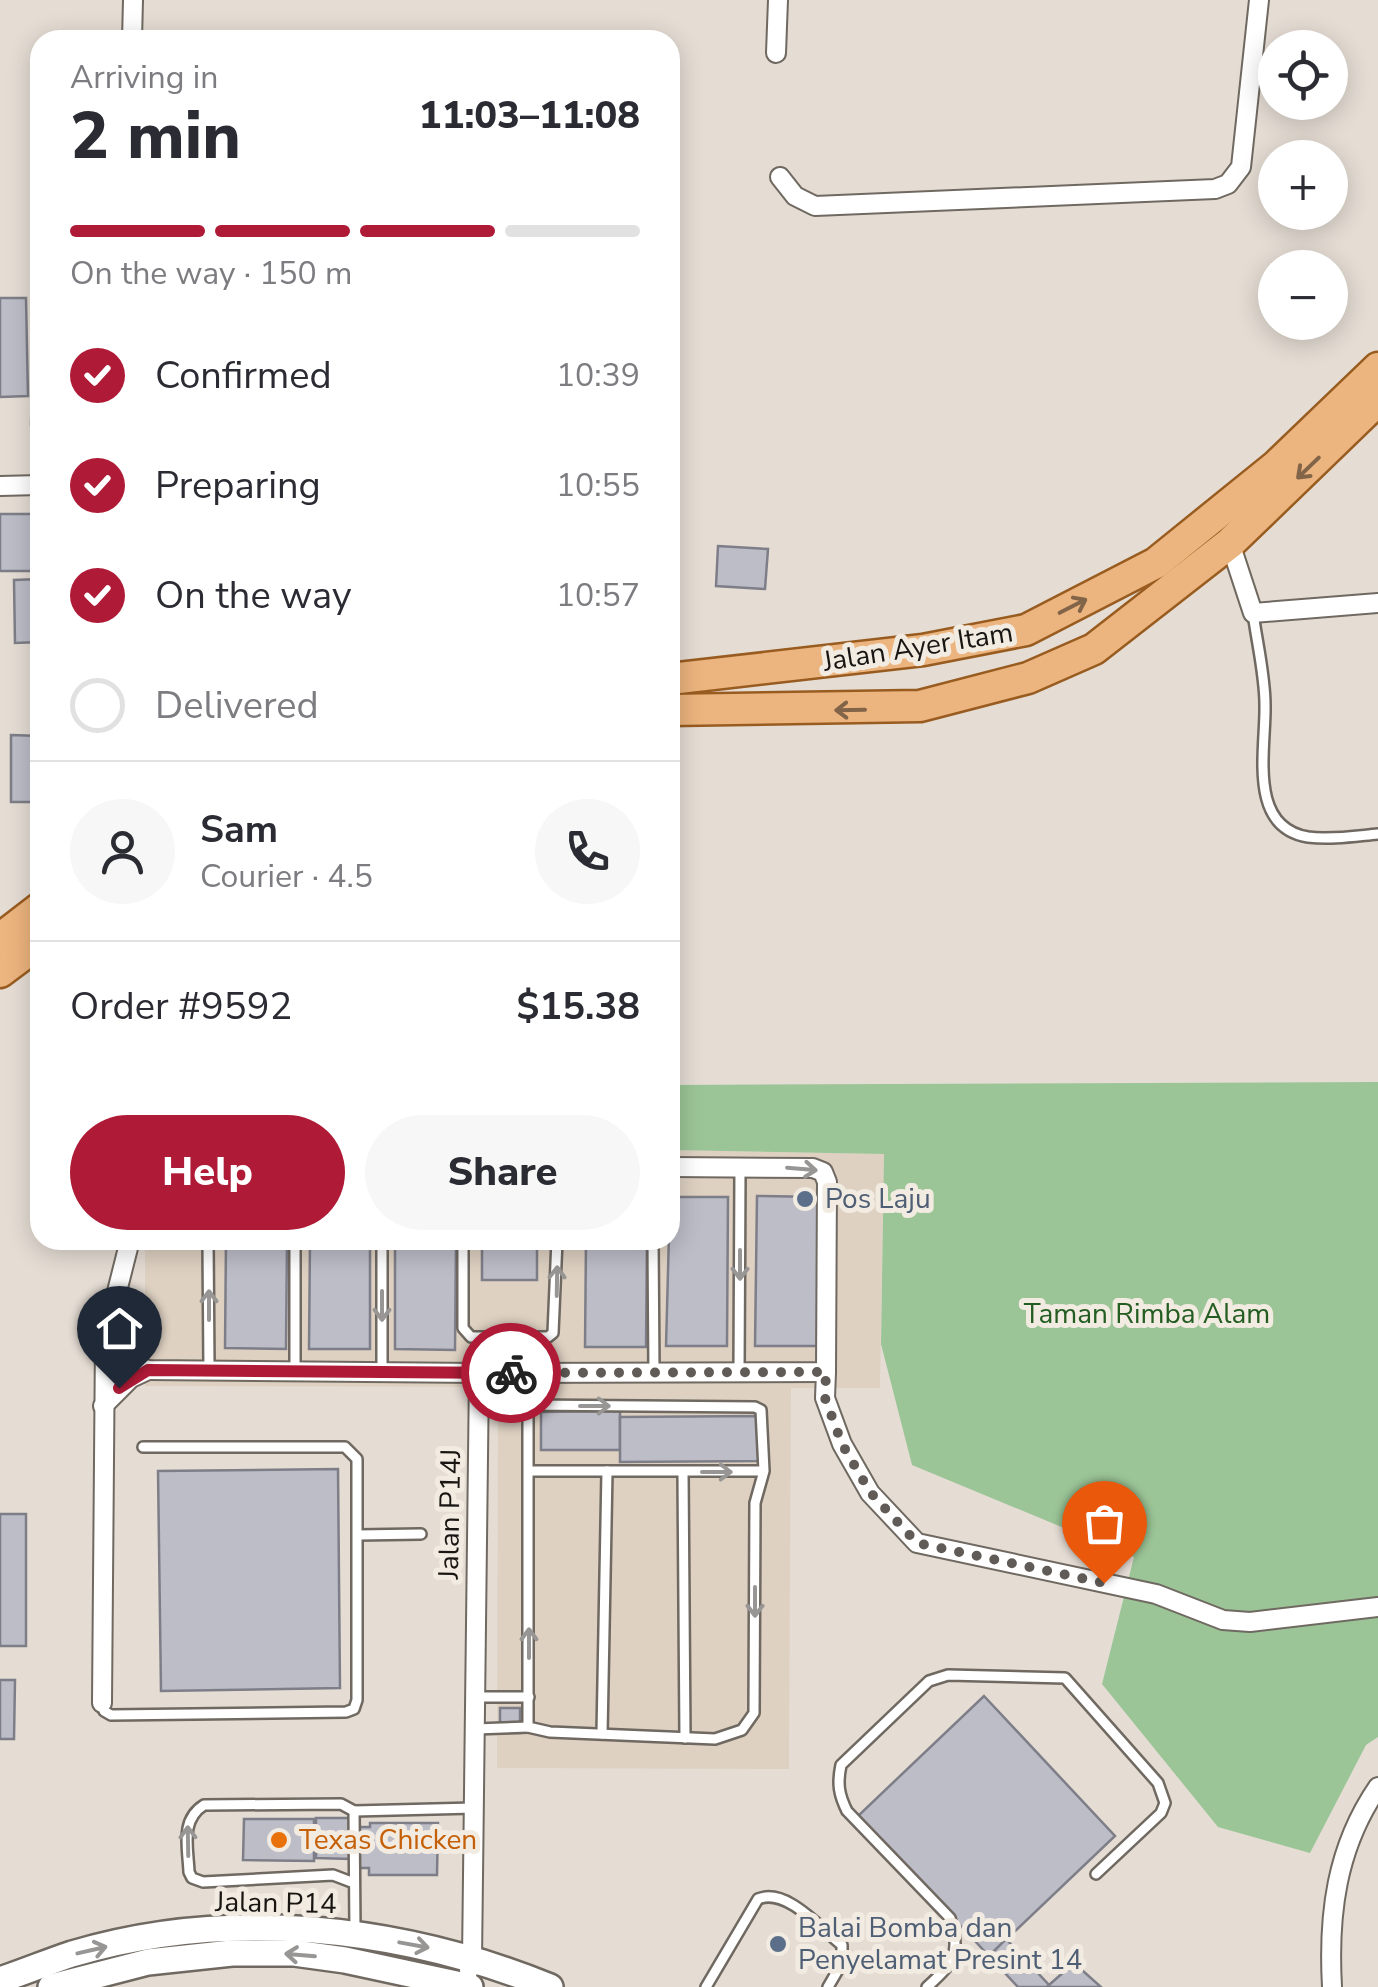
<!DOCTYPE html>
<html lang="en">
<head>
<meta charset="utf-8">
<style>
	:root { --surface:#fff; --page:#f7f7f7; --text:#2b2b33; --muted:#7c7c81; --line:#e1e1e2; --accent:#af1b37 }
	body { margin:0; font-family:"Nunito Sans",sans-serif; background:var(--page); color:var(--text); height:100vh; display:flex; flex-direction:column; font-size:38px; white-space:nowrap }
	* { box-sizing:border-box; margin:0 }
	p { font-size:32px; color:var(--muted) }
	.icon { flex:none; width:55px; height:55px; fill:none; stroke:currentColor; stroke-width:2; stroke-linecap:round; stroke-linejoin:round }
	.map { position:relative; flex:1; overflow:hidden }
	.sheet { position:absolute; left:30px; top:30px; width:650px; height:1220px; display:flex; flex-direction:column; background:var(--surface); border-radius:30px; box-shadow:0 5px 25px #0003 }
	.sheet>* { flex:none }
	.controls { position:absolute; left:1258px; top:30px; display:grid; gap:20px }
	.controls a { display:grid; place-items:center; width:90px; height:90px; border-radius:50%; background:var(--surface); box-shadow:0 5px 25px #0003; font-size:50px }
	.pin { position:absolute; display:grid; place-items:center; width:85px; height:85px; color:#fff; margin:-102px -42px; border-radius:50% 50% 50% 0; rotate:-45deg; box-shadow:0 0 10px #0007 }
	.pin .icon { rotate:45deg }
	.courier { position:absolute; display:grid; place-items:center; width:100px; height:100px; margin:-50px; border:8px solid #af1b37; border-radius:50%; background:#fff; color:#222; box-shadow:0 2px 12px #0007 }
	.overview em { font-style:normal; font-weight:800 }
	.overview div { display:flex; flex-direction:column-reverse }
	.overview { display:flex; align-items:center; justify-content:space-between; height:170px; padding:0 40px }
	h1 { font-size:65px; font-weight:800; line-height:75px }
	.bar { display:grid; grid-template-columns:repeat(4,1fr); gap:15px 10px; align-content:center; height:120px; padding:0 40px }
	.bar i { height:12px; border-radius:8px; background:var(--line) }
	.bar .active { background:var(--accent) }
	.bar p { grid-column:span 4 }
	.line { display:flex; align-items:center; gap:25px; padding:0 40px; border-top:2px solid var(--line) }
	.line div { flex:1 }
	.round { display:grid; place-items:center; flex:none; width:105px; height:105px; border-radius:52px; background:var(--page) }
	ol { padding:0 40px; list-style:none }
	li { display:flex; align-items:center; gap:30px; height:110px }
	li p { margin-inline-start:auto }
	li .icon { padding:10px; border-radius:50%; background:var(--accent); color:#fff; stroke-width:4 }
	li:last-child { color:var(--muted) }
	li i { width:55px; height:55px; border:5px solid var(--line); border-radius:50% }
	.button { display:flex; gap:20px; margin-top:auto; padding:20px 40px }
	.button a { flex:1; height:115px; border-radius:60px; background:var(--accent); color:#fff; font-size:40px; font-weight:800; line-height:115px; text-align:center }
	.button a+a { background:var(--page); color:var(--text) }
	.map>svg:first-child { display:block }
	.built { fill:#ded1c2 }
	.green { fill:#9bc597 }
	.building { fill:#bdbdc8; stroke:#7e7e88; stroke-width:2.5 }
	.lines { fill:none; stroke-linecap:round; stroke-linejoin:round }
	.lane-casing { stroke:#6f6961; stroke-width:14 }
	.street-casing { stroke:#6f6961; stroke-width:22 }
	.secondary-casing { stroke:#6f6961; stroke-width:30 }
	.primary-casing { stroke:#995c20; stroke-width:35 }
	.lane { stroke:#fff; stroke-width:9 }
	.street { stroke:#fff; stroke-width:18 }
	.secondary { stroke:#fff; stroke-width:25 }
	.primary { stroke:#ecb47e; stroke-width:30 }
	.oneway { stroke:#826448 }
	.oneway2 { stroke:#979694 }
	.done { stroke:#605b56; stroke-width:10; stroke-dasharray:0 18 }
	.route { stroke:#af1b37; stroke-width:12 }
	.service-dot { fill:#5c6f8a; stroke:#f2ebe1; stroke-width:4 }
	.food-dot { fill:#e8710a; stroke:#f2ebe1; stroke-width:4 }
	.labels { text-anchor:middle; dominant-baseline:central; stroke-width:10; stroke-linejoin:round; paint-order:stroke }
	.street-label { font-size:28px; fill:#181512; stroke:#f2ebe1 }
	.service-label { font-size:28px; fill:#4e5e75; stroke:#f2ebe1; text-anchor:start }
	.park-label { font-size:28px; fill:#235d21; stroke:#f2ebe1 }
	.food-label { font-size:28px; fill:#c56008; stroke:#f2ebe1; text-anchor:start }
</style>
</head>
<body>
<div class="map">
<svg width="1378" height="1987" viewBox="0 0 1378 1987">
	<rect width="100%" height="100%" fill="#e5ddd4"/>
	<polygon class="built" points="670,1150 884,1154 880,1388 791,1388 789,1769 497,1768 498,1387 145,1386 145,1240 670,1240"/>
	<polygon class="green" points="1378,1082 1378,1737 1366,1745 1310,1853 1218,1827 1102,1684 1134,1557 912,1465 881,1344 884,1154 670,1150 670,1085"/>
	<g class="building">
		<polygon points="0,298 26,298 28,396 0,397"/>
		<polygon points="36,300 40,300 40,368 37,368"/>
		<polygon points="32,382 40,382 40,426 31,425"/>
		<polygon points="33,437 40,437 40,469 34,469"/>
		<rect x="0" y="514" width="40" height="57"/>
		<polygon points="718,546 768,549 765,589 716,586"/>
		<polygon points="40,579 40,642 15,643 14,580"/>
		<polygon points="11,735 40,736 40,802 11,802"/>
		<polygon points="757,1196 818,1197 817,1346 755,1346"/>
		<polygon points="670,1197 728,1197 727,1346 666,1346"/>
		<polygon points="226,1240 287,1240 286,1349 225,1348"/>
		<polygon points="310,1240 370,1240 370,1349 309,1349"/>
		<polygon points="395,1240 456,1240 455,1350 395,1349"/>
		<rect x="482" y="1240" width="55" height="40"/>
		<polygon points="586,1240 647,1240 646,1347 585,1347"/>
		<polygon points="620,1411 620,1450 541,1450 541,1412"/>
		<polygon points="759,1416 760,1461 620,1462 620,1417"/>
		<polygon points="338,1469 340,1688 161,1691 158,1471"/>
		<rect x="0" y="1514" width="26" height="132"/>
		<polygon points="0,1680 15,1680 14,1739 0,1739"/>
		<polygon points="984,1696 1115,1836 989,1956 858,1816"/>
		<rect x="500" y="1708" width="20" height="25"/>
		<polygon points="316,1818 351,1818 351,1859 316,1858"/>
		<polygon points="244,1819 314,1819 314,1861 243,1860"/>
		<polygon points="370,1823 438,1823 437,1875 369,1875 369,1868 351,1868 351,1827 370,1827"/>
		<polygon points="1006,1939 1049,1985 1047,1987 1018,1987 989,1956"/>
		<polygon points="1074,1963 1101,1987 1047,1987 1049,1985"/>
	</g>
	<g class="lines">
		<g class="lane-casing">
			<g id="lane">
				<path d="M1253,613C1257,643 1265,675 1265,705C1266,749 1247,827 1308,837C1331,840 1356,836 1378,834"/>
				<polyline points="208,1240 209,1370"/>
				<polyline points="295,1240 295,1371"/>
				<polyline points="463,1240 463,1328 471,1337 548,1337 553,1333 557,1240"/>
				<polyline points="653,1240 654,1372"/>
				<polyline points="382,1372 382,1240"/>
				<polyline points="739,1372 740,1168"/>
				<polyline points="528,1471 528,1405 755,1407 761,1410 764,1471 755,1503 754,1713 742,1730 715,1739 550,1732 528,1727 528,1471 764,1471"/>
				<polyline points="683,1472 685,1738"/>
				<polyline points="358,1535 421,1534"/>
				<polyline points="475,1697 529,1697"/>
				<polyline points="102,1703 104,1711 111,1715 346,1712 354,1709 357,1700 357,1459 345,1447 143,1447"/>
				<polyline points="475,1729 528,1727"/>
				<polyline points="602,1734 607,1471"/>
				<polyline points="354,1811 474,1808"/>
				<path d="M354,1883L333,1875L203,1882L192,1878L189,1872C188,1847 180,1820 204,1805L341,1804L354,1811L355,1932"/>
				<path d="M706,1987L758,1899C786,1887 820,1928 842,1945V1963L828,1987"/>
				<path d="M927,1987C953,1963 962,1954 950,1918L847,1811C839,1795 837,1784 841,1765L929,1681L948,1675L1065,1678L1158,1783L1165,1803L1161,1813L1096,1874"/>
			</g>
		</g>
		<g class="street-casing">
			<g id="street">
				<polyline points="132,40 133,0"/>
				<polyline points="776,53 778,0"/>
				<polyline points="780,177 795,196 815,206 1215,189 1228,184 1241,167 1259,0"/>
				<polyline points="0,486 40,485"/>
				<polyline points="1230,543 1253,613 1378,603"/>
				<polyline points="105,1339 134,1365 148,1370 479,1373 826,1372 827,1182 823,1172 813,1168 670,1167"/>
				<polyline points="826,1372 825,1398 842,1444 870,1493 917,1543 1156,1594 1223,1620 1250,1622 1378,1607"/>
				<polyline points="103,1406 131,1378 148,1370"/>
				<polyline points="102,1703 105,1339 130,1240"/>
				<polyline points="469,1970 472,1960 479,1373"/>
				<path d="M1332,1987C1328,1915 1336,1848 1378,1787"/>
			</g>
		</g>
		<g class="secondary-casing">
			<g id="secondary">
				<path d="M0,1980C24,1972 48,1962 72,1954C229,1907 400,1926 550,1987"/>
				<polyline points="51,1987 148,1962 232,1953 294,1953 345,1960 470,1987"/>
			</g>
		</g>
		<g class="primary-casing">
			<g id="primary">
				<polyline points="670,679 923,650 1026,630 1156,563 1276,466 1378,368"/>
				<polyline points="670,710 920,706 1028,678 1094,649 1230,543 1378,400"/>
				<polyline points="0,939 40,908"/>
				<polyline points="0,972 40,942"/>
			</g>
		</g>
		<use href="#lane" class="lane"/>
		<use href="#street" class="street"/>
		<use href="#secondary" class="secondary"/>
		<use href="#primary" class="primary"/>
	</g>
	<defs><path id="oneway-shaft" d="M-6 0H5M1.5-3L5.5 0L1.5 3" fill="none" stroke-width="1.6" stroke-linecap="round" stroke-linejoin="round" transform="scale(2.5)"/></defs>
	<g class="oneway">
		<use href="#oneway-shaft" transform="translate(1308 468) rotate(136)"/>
		<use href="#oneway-shaft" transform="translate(1073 606) rotate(-27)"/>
		<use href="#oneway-shaft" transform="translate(850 710) rotate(179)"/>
	</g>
	<g class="oneway2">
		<use href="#oneway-shaft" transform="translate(802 1169) rotate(5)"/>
		<use href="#oneway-shaft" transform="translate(740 1265) rotate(90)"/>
		<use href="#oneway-shaft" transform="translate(557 1281) rotate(-89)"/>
		<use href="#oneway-shaft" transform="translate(209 1305) rotate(-90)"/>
		<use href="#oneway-shaft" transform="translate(382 1306) rotate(90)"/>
		<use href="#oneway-shaft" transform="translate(595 1406)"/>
		<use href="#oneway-shaft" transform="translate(717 1472)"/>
		<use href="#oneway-shaft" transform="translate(755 1602) rotate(90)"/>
		<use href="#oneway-shaft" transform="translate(529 1643) rotate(-90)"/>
		<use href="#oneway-shaft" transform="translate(188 1841) rotate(-91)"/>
		<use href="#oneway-shaft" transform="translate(414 1945) rotate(10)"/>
		<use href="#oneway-shaft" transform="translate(92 1950) rotate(-13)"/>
		<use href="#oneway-shaft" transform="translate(300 1955) rotate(-175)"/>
	</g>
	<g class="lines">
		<polyline class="done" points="511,1373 826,1372 825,1398 842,1444 870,1492 917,1543 1104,1583"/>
		<polyline class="route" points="119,1388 148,1370 511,1373"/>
	</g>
	<g class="service-dot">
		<circle cx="805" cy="1199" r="10"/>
		<circle cx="778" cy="1944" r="10"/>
	</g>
	<circle class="food-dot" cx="279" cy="1840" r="10"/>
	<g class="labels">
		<g class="street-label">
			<text transform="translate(918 647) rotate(-9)">Jalan Ayer Itam</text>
			<text transform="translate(450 1514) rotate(-89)">Jalan P14J</text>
			<text transform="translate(276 1903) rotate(1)">Jalan P14</text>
		</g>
		<g class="service-label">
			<text x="825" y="1199">Pos Laju</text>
			<text x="798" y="1928">Balai Bomba dan<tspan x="798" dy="32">Penyelamat Presint 14</tspan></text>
		</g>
		<g class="park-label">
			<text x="1147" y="1314">Taman Rimba Alam</text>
		</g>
		<g class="food-label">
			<text x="299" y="1840">Texas Chicken</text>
		</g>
	</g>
</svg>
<div class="controls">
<a><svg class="icon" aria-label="locate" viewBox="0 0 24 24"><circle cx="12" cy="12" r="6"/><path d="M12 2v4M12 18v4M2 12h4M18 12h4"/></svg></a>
<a>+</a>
<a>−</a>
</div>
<div class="pin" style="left:1104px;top:1583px;background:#ea580c"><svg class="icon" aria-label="bag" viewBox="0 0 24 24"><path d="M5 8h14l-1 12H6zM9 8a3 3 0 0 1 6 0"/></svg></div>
<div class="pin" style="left:119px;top:1388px;background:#1f2937"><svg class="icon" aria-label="home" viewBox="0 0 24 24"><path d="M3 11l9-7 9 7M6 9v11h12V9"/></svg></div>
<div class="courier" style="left:511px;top:1373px"><svg class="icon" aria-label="bike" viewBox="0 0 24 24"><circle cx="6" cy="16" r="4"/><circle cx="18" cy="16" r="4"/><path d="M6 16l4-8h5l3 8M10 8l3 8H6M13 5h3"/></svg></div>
<section class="sheet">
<div class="overview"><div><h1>2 min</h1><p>Arriving in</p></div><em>11:03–11:08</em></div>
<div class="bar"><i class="active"></i><i class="active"></i><i class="active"></i><i></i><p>On the way · 150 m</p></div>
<ol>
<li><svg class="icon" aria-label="check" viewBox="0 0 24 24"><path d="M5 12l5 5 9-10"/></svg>Confirmed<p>10:39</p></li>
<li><svg class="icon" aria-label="check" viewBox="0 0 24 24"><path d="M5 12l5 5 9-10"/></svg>Preparing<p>10:55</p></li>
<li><svg class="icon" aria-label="check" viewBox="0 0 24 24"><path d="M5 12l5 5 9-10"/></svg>On the way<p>10:57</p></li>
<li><i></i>Delivered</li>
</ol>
<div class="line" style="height:180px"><a class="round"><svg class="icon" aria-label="person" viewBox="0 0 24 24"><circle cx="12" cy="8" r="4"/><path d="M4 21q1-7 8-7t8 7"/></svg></a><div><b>Sam</b><p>Courier · 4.5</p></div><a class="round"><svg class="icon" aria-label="phone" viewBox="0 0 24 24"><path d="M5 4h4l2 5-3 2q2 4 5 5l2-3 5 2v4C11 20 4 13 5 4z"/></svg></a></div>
<div class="line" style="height:130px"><div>Order #9592</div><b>$15.38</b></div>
<div class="button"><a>Help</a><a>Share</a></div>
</section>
</div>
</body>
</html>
